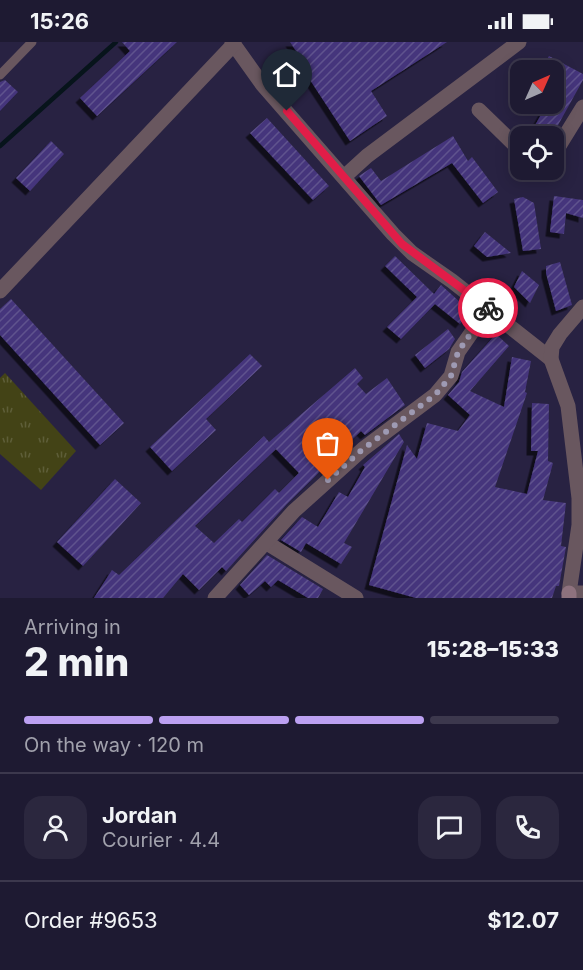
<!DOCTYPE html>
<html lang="en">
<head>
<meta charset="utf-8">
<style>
	:root { --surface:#1e1a32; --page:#2b273e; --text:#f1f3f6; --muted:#a1a1ac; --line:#3c384d; --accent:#bca0f2 }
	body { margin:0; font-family:Inter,sans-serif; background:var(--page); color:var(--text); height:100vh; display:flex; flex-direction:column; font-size:22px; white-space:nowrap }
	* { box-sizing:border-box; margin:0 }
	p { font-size:20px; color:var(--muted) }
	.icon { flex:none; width:33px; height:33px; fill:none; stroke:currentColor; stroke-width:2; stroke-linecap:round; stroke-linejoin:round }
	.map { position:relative; height:556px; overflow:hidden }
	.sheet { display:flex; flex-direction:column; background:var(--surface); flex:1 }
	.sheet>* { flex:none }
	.needle { width:39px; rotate:45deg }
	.tools { position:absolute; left:510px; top:18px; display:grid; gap:12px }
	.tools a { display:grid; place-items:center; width:54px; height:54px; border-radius:12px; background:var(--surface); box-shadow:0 3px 15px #0003,0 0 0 2px var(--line); font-size:30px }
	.pin { position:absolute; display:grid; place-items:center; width:51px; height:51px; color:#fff; margin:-62px -26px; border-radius:50% 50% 50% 0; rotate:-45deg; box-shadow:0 0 6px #0007 }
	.pin .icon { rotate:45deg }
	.courier { position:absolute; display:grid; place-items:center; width:60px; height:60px; margin:-30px; border:4px solid #e11d48; border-radius:50%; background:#fff; color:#222; box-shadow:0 2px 8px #0007 }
	.headline em { font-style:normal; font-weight:800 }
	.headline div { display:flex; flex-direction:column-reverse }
	.headline { display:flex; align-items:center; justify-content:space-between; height:102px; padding:0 24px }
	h1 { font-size:39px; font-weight:800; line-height:45px }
	.bar { display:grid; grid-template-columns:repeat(4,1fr); gap:9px 6px; align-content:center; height:72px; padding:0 24px }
	.bar i { height:8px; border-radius:4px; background:var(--line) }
	.bar .current { background:var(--accent) }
	.bar p { grid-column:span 4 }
	.line { display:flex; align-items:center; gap:15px; padding:0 24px; border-top:2px solid var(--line) }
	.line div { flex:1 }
	.round { display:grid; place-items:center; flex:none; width:63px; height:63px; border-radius:18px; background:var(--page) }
	.status { display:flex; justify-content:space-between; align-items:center; height:42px; padding:0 30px; background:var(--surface); direction:ltr }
	.status svg { height:16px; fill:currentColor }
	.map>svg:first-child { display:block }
	.grass { fill:url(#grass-tufts) }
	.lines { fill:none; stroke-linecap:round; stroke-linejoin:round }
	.stream { stroke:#07141b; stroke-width:4.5 }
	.building { fill:url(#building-hatch); fill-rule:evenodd; filter:url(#shadow) }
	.lane { stroke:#69575f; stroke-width:9 }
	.street { stroke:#69575f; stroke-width:15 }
	.secondary { stroke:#8e727e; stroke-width:15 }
	.done { stroke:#9e9ab3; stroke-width:6; stroke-dasharray:0 10.8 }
	.route { stroke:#e11d48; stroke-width:8 }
</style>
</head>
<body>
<div class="status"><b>15:26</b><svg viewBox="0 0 49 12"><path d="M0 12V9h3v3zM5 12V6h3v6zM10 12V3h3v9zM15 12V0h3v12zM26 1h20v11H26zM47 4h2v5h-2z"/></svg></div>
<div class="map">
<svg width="583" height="556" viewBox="0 0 583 556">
	<defs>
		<pattern id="grass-tufts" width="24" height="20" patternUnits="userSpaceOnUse" patternTransform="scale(1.5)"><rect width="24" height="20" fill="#434316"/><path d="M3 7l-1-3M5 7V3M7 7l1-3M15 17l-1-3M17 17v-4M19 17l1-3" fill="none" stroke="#5e5e38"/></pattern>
		<pattern id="building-hatch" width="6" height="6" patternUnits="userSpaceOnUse" patternTransform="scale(1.5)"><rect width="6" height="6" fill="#45367b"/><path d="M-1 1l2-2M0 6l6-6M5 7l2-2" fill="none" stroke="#5f528e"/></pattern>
		<filter id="shadow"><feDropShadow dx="-4.5" dy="4.5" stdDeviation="0" flood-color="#0009"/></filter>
	</defs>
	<rect width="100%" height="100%" fill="#282242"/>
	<polygon class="grass" points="5,331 76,409 41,448 0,412 0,336"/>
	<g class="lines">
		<polyline class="stream" points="0,104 116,0"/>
	</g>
	<g class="building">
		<polygon points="122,0 177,0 97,74 80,56 130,9"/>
		<polygon points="290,0 447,0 371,49 387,74 350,99 297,18 300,15"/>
		<polygon points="549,14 583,32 583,38 552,94 529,94 547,62 554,62 554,49 558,41 554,38 554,28 541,28"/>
		<polygon points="5,38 18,50 0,69 0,40"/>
		<polygon points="267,76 329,144 313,158 250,91"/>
		<polygon points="453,94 468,119 472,115 498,150 483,161 452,121 381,163 359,134 371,126 381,139"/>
		<polygon points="51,99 64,112 30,149 16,136"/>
		<polygon points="554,154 583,158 583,176 566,171 564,192 550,190"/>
		<polygon points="523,155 534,161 541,207 523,209 514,157"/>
		<polygon points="485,190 511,211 487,215 474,204"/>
		<polygon points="395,214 434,252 441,243 470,269 460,282 435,262 401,297 387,285 417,255 385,224"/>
		<polygon points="560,220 572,263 556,269 546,231 546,224"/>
		<polygon points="522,229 539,243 530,261 514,245"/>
		<polygon points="11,257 124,381 100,403 0,293 0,267"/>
		<polygon points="448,287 455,297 449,307 425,326 415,313"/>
		<polygon points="496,292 509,304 470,349 504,365 512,315 531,319 525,350 527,351 495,445 527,452 538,409 531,409 532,361 549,362 548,419 553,421 543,458 566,461 561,504 566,505 559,544 556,544 552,556 416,556 369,543 407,403 417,417 427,381 458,389 470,373 448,353 459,340 462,330"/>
		<polygon points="250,312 262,324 206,377 216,388 172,429 150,405"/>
		<path d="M355,326L363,336L357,342L366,352L387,336L405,363L365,393L361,389L287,462L226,529L222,525L199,548L183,532L163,556H94L112,528L119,533L264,394L269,400ZM270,401L299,431L279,451L275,447L242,480L239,477L214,501L195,484L276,407Z"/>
		<polygon points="399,392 404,400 344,501 352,505 341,522 306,501 301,510 281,498 302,475 318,485 339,450 348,455 365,425 363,423"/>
		<polygon points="115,437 141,461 83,524 57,500"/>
		<polygon points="267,513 323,547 318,556 308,556 278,538 271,545 265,539 249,553 240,543"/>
	</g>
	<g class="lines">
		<polyline class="lane" points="0,33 32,0"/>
		<g class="street">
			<polyline points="232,0 262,42 393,192 412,211 452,239 551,317"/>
			<polyline points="479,68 520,108"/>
			<polyline points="554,112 583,65"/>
			<polyline points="344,135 367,114 519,0"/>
			<polyline points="0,249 234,2"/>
			<polyline points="583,265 560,292 552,305 551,317 568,364 579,456 579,483 569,551 583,551"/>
			<polyline points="267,501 356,556"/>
			<polyline points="215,556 294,469 363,407 435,353 451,334 458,310 488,267"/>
		</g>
		<polyline class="secondary" points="569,556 569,551"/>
	</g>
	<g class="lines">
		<polyline class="done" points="328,438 363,407 435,353 451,334 458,310 488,266"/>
		<polyline class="route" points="287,69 402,202 488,266"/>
	</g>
</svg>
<div class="tools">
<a><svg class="needle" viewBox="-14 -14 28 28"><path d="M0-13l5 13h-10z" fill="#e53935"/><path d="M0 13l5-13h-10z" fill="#a1a1ac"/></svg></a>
<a><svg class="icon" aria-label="locate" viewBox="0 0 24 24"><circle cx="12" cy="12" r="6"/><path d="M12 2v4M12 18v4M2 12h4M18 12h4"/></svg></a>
</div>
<div class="pin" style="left:328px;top:438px;background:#ea580c"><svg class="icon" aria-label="bag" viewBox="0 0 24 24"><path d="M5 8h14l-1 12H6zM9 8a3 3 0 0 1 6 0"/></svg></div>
<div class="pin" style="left:287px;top:69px;background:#1f2937"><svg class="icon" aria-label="home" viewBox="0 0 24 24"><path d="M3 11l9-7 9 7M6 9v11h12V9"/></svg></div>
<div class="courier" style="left:488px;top:266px"><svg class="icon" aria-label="bike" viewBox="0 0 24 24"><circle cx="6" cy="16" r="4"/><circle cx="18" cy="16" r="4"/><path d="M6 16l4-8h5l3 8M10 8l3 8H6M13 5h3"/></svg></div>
</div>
<section class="sheet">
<div class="headline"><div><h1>2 min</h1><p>Arriving in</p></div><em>15:28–15:33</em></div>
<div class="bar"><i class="current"></i><i class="current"></i><i class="current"></i><i></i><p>On the way · 120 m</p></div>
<div class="line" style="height:108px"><a class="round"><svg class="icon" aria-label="person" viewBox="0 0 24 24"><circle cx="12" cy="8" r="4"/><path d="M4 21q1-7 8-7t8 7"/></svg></a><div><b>Jordan</b><p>Courier · 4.4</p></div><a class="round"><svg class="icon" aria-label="chat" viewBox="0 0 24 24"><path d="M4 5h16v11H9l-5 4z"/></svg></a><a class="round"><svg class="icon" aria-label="phone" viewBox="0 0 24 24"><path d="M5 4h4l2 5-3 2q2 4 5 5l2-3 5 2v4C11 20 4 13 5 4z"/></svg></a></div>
<div class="line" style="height:78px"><div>Order #9653</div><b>$12.07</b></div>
</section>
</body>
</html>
